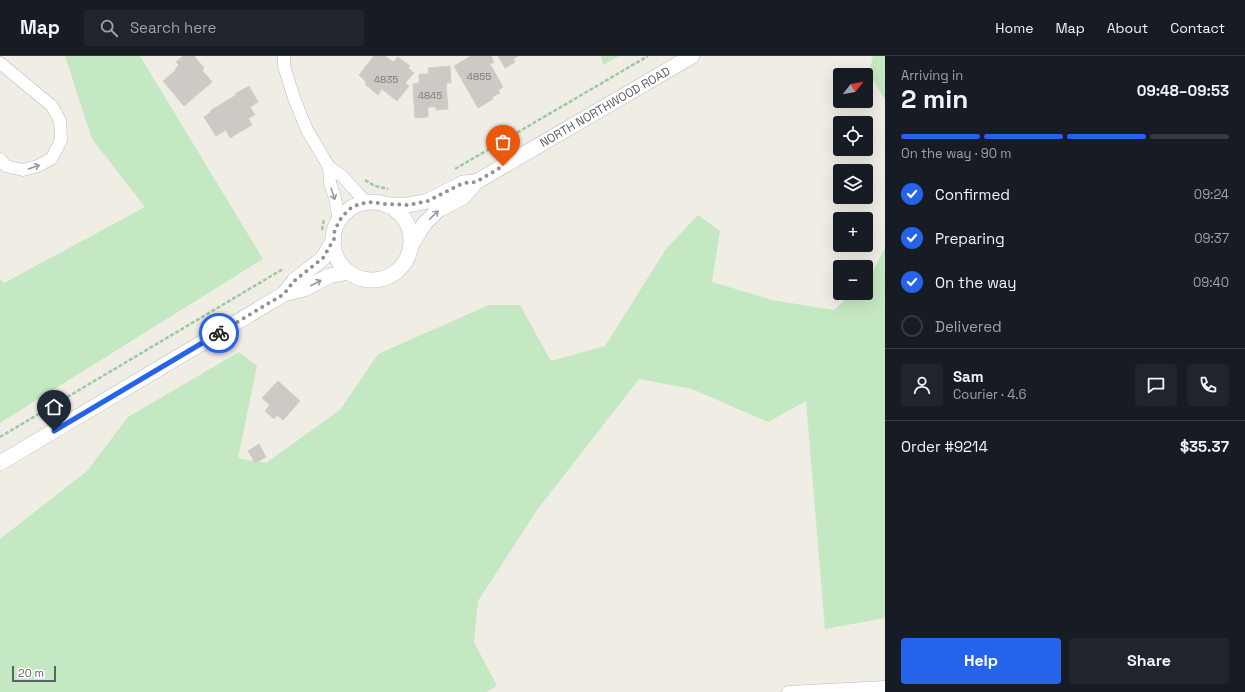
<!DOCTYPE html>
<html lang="en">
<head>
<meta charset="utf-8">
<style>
	:root { --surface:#171b24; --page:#20242c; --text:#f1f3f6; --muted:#9ea1a6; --line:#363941; --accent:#2563eb }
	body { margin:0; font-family:"Space Grotesk",sans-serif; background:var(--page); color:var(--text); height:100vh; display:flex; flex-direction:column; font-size:15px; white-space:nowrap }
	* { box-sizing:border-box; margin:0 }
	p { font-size:13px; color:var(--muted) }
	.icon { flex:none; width:22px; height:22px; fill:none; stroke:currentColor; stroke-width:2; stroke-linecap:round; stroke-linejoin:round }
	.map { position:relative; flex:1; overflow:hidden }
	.details { display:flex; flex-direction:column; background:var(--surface); width:360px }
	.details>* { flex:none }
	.needle { width:26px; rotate:59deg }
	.fabs { position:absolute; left:833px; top:12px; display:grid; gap:8px }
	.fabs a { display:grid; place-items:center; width:40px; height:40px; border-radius:4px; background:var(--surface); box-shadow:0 4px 16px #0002; font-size:20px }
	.scale { position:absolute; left:12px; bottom:10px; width:44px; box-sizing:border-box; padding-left:4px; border:2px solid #5d6266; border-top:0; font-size:11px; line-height:14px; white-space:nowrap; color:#5d6266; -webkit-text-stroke:3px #fff; paint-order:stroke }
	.pin { position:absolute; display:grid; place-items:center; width:34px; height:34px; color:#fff; margin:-41px -17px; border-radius:50% 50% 50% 0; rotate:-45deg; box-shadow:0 0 4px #0007 }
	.pin .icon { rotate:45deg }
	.courier { position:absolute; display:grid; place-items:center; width:40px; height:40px; margin:-20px; border:3px solid #2563eb; border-radius:50%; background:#fff; color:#222; box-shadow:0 1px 5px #0007 }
	.head em { font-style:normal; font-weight:800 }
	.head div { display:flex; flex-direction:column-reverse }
	.head { display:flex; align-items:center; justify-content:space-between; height:68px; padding:0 16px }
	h1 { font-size:26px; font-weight:800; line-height:30px }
	.bar { display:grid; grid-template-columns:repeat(4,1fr); gap:6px 4px; align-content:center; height:48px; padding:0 16px }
	.bar i { height:5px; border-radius:3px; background:var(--line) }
	.bar .current { background:var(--accent) }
	.bar p { grid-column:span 4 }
	.line { display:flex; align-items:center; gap:10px; padding:0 16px; border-top:1px solid var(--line) }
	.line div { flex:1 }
	.round { display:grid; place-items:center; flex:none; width:42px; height:42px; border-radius:4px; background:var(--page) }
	ol { padding:0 16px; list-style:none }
	li { display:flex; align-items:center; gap:12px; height:44px }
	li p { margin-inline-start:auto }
	li .icon { padding:4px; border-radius:50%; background:var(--accent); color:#fff; stroke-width:4 }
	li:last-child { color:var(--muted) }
	li i { width:22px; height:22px; border:2px solid var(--line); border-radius:50% }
	.cta { display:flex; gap:8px; margin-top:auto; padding:8px 16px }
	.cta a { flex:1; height:46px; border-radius:4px; background:var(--accent); color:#fff; font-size:16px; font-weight:800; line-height:46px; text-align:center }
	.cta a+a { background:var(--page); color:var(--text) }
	header { display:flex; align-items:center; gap:24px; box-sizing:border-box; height:56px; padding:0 20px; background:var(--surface); border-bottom:1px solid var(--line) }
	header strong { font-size:19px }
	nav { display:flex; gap:22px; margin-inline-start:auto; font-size:14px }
	.search { width:280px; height:36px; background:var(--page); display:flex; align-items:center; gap:10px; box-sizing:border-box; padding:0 14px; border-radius:4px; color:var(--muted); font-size:15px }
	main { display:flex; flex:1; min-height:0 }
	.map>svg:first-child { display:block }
	.green { fill:#c4e8c1 }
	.building { fill:#cdc9c4; stroke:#d5cec3 }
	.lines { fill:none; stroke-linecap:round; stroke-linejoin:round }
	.minor-casing { stroke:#b8bbbf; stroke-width:13 }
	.tertiary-casing { stroke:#b8bbbf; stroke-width:16 }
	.path { stroke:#9ac9a4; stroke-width:2.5; stroke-dasharray:4 2; stroke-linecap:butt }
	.minor { stroke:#fff; stroke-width:12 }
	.tertiary { stroke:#fff; stroke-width:15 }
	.oneway { stroke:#96999c }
	.done { stroke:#909392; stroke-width:4; stroke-dasharray:0 7.2 }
	.route { stroke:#2563eb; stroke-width:5 }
	.labels { text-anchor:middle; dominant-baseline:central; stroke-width:3; stroke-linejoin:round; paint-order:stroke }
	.number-label { font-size:10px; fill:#797c7e }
	.street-label { font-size:12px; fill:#5d6266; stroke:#fff }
</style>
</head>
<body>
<header>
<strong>Map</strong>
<div class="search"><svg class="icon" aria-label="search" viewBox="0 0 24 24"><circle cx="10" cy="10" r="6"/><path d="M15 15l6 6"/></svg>Search here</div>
<nav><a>Home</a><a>Map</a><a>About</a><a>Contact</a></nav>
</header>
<main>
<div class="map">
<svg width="885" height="636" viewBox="0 0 885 636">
	<rect width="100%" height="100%" fill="#f0ede5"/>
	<g class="green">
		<polygon points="65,0 140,0 263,203 0,367 0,223 4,227 145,151 92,83"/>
		<polygon points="601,0 619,0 603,9"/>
		<polygon points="873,0 885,0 885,44 869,17"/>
		<polygon points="698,159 720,175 712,226 772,244 834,254 852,237 866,237 866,224 870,220 885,192 885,562 825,573 806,345 768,366 692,333 639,323 537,454 478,545 474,586 497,630 486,636 0,636 0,483 87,415 128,361 239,296 257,310 238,402 266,407 340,354 378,298 489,249 520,249 551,305 605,290 666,193"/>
	</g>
	<g class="building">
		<polygon points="183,0 194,0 204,12 202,14 212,26 184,50 163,25 176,14 175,13 179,9 176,6"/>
		<polygon points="374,0 385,0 393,6 398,1 410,10 408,12 414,17 405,27 409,30 397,45 382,33 378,39 365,28 366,26 359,19"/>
		<polygon points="471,0 491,0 494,6 490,8 503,31 498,34 500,37 492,41 493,43 478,52 454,10"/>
		<polygon points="498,0 518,0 513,3 515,6 505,12"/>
		<polygon points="450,10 451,27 446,27 448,53 436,54 436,51 428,51 428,61 415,62 413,28 419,27 419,18 429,18 428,12"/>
		<polygon points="249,30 258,46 250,51 255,59 248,62 252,69 230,82 226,74 216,80 204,61 211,56 210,55 236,39 235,38"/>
		<polygon points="278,325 300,345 283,364 277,359 274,363 265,355 270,349 262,342"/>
		<polygon points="259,388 266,401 255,407 248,395"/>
	</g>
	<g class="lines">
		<g class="minor-casing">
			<g id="minor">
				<polyline points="284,0 284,10 294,42 307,74 329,111 330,127 335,142 339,165"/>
				<polyline points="0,7 52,50 60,65 61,84 52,102 38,110 23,114 6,110 0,103"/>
				<polyline points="329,111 342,120 362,142 368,146"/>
				<polyline points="788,636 885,631"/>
			</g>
		</g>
		<g class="tertiary-casing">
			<g id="tertiary">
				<circle cx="372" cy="185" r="39"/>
				<polyline points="386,149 408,149 428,145 463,127 476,126"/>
				<polyline points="411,190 424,168 438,154 463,141 476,126 692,0"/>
				<polyline points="284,238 294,225 323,202 334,183"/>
				<polyline points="0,407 284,238 304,233 329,220 349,216"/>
			</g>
		</g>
		<g class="path">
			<polyline points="455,113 648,0"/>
			<polyline points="365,124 375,130 388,133"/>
			<polyline points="322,174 324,163"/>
			<polyline points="0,381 283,213"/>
		</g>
		<use href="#minor" class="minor"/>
		<use href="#tertiary" class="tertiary"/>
	</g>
	<defs><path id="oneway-shaft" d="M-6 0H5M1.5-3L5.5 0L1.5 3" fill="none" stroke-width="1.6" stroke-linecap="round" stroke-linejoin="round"/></defs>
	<g class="oneway">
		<use href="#oneway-shaft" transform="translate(34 111) rotate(-19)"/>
		<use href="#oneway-shaft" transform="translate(333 138) rotate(72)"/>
		<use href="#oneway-shaft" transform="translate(434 159) rotate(-44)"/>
		<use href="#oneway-shaft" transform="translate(316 227) rotate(-27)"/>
	</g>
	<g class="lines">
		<polyline class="done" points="219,277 284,238 294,225 323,202 334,183 334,177 339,165 348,154 354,150 368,146 386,148 408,149 428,145 463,127 476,126 503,110"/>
		<polyline class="route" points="54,375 219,277"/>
	</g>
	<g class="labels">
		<g class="number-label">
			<text x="479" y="20">4855</text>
			<text x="386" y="23">4835</text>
			<text x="430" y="39">4845</text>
		</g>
		<g class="street-label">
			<text transform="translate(605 51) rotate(-30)">NORTH NORTHWOOD ROAD</text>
		</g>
	</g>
</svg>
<div class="fabs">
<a><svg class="needle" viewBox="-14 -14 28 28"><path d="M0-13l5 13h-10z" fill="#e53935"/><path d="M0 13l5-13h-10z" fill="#9ea1a6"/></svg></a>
<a><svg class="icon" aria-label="locate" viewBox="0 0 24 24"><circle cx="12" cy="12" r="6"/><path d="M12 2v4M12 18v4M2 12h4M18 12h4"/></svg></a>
<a><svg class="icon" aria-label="layers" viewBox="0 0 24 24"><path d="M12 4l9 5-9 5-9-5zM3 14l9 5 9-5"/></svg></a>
<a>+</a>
<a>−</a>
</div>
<div class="scale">20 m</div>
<div class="pin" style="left:503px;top:110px;background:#ea580c"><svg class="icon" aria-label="bag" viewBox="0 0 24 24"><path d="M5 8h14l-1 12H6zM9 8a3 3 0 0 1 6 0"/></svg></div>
<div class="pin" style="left:54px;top:375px;background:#1f2937"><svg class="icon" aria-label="home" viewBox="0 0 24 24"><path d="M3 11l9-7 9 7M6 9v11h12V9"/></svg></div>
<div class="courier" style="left:219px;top:277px"><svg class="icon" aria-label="bike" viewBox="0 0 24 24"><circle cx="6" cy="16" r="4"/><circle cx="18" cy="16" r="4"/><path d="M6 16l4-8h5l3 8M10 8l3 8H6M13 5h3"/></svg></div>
</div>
<section class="details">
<div class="head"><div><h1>2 min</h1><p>Arriving in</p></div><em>09:48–09:53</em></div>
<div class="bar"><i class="current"></i><i class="current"></i><i class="current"></i><i></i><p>On the way · 90 m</p></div>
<ol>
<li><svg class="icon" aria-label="check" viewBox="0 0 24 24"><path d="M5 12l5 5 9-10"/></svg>Confirmed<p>09:24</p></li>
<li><svg class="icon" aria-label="check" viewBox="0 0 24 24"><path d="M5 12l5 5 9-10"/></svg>Preparing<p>09:37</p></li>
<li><svg class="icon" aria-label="check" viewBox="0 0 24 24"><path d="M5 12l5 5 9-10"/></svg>On the way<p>09:40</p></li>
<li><i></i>Delivered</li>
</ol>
<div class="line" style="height:72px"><a class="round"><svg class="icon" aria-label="person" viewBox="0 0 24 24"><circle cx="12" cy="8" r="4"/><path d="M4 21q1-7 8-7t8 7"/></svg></a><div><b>Sam</b><p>Courier · 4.6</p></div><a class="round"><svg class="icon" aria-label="chat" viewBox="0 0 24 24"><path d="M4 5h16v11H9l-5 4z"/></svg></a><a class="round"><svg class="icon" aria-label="phone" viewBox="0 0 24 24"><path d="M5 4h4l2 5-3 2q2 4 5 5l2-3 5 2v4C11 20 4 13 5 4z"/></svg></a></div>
<div class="line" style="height:52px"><div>Order #9214</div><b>$35.37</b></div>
<div class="cta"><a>Help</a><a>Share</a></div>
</section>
</main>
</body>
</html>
